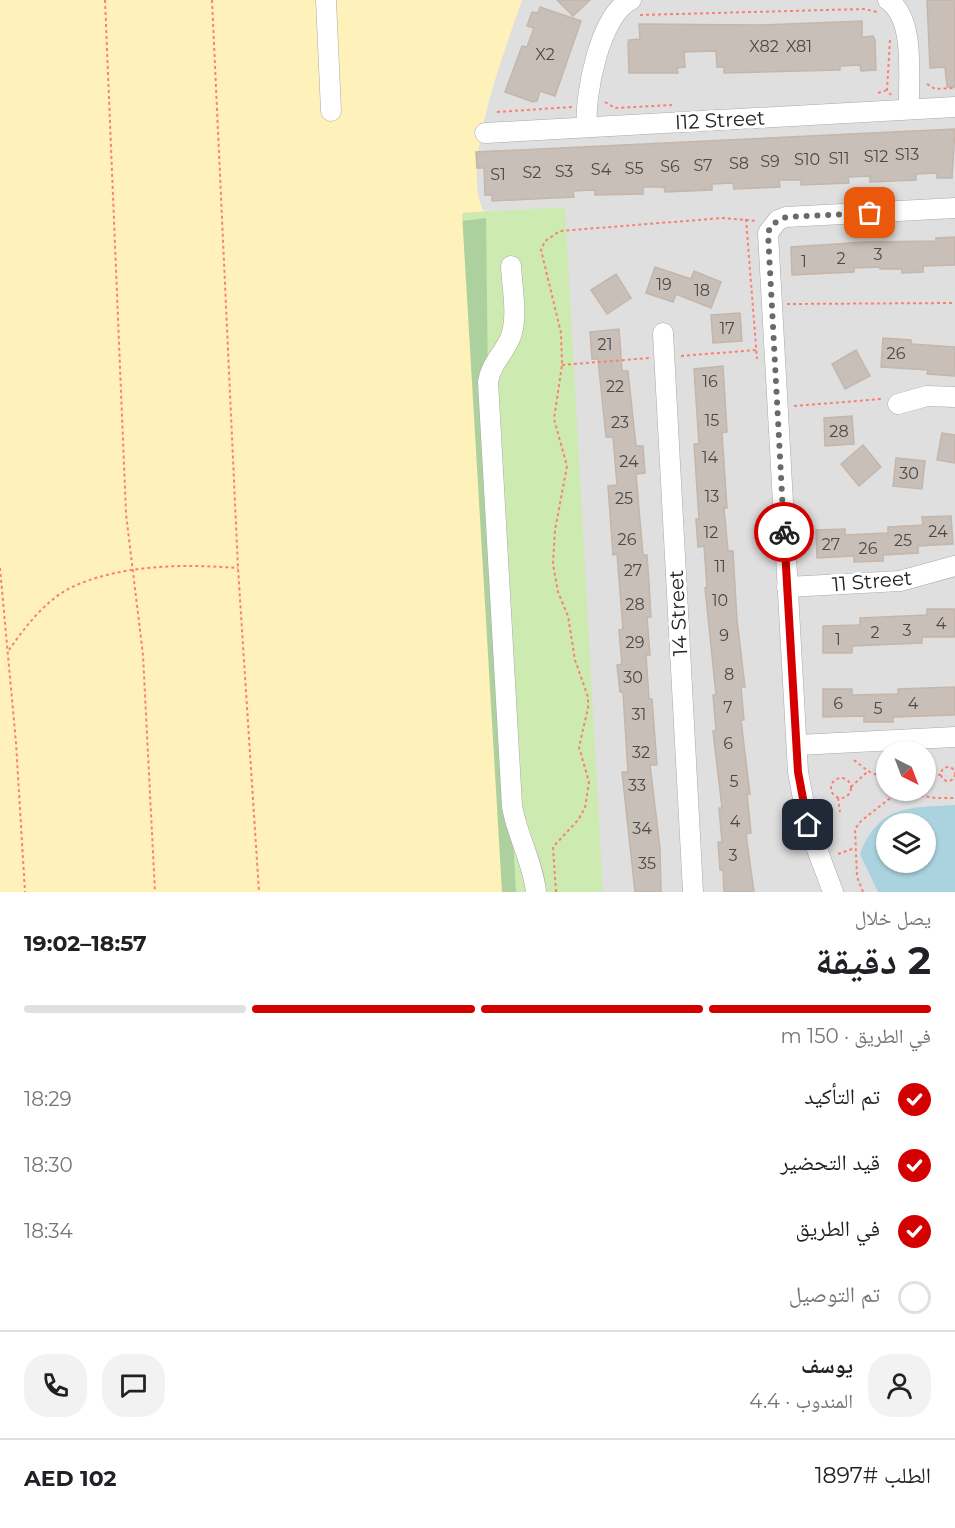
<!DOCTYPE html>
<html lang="ar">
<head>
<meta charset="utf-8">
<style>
	:root { --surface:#fff; --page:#f2f2f2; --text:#202124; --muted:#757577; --line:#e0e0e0; --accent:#d40000 }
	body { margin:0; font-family:Montserrat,"Noto Naskh Arabic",sans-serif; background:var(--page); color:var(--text); direction:rtl; height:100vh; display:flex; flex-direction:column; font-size:22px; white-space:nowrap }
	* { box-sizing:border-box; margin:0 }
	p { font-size:20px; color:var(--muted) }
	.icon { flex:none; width:33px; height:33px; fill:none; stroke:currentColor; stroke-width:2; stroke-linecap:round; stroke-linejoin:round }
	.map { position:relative; height:892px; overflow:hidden; direction:ltr }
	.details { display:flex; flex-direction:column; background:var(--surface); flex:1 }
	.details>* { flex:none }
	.needle { width:39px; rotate:138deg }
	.fabs { position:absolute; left:876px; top:741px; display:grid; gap:12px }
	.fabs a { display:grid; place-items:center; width:60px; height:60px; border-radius:50%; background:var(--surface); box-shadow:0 2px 4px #0004; font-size:30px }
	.pin { position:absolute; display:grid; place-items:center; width:51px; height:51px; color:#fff; margin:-26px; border-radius:12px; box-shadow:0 3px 9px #0006 }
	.courier { position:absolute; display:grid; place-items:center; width:60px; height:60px; margin:-30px; border:4px solid #d40000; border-radius:50%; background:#fff; color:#222; box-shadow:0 2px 8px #0007 }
	.head em { font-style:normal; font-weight:700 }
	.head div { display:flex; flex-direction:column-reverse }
	.head { display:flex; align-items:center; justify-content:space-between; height:102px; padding:0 24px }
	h1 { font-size:39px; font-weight:700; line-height:45px }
	.bar { display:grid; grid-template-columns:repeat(4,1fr); gap:9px 6px; align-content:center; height:72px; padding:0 24px }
	.bar i { height:8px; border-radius:4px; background:var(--line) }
	.bar .on { background:var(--accent) }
	.bar p { grid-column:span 4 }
	.line { display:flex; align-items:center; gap:15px; padding:0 24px; border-top:2px solid var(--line) }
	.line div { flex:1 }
	.round { display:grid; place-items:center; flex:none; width:63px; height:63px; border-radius:24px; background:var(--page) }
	ol { padding:0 24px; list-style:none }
	li { display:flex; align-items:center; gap:18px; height:66px }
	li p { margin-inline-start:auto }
	li .icon { padding:6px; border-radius:50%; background:var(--accent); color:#fff; stroke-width:4 }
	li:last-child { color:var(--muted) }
	li i { width:33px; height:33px; border:3px solid var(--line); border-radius:50% }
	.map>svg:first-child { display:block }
	.residential { fill:#e0dfdf; fill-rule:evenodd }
	.grass { fill:#cdebb0 }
	.forest { fill:#add19e }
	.sand { fill:#fff1ba }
	.water { fill:#aad3df; fill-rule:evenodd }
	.building { fill:#c7bfb8; stroke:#c4b6ab; stroke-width:1.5 }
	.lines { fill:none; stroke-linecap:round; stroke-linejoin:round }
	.minor-casing { stroke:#a9a9a9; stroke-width:21 }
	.path { stroke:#fa8072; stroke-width:2; stroke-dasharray:3 3; stroke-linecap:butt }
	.minor { stroke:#fff; stroke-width:20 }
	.done { stroke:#6b6a68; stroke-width:6; stroke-dasharray:0 10.8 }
	.route { stroke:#d40000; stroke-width:8 }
	.labels { text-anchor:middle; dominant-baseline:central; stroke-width:6; stroke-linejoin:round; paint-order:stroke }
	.number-label { font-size:16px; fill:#4b4948 }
	.street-label { font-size:20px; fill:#222; stroke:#fff }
</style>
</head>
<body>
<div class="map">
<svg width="955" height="892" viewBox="0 0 955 892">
	<rect width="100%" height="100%" fill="#f2efe9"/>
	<path class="residential" d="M0,0H955V892H0ZM886,752H926V790H886ZM886,824H926V862H886Z"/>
	<polygon class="grass" points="565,207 603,892 502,892 462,213"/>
	<polygon class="forest" points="486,218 488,383 516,892 498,892 462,221"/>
	<path class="sand" d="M0,0H522C506,48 460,163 483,210L487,211L462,213L502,892H0Z"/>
	<path class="water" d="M955,805V892H878L860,854C880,804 908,808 955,805ZM886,824H926V862H886Z"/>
	<g class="building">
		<polygon points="557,0 590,0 573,16"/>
		<polygon points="927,0 955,0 955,87 947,87 945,67 930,68"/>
		<polygon points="540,7 581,21 555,96 540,91 537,101 533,102 505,92 522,46 527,47 534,28 527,26 532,12 538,13"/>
		<polygon points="862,21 862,37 873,36 875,40 876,70 861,71 860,65 840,66 840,70 724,73 724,67 717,67 716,51 684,52 685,67 677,68 678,73 629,73 628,43 629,40 640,39 639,24 759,25"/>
		<polygon points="955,129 952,178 937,178 937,173 916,174 916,180 870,182 870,176 848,177 849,183 801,185 801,180 779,180 780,187 734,189 733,183 712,184 712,190 665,192 664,187 643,187 643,194 595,195 595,190 573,191 574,197 492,201 492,195 485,195 484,168 477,168 476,152"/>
		<polygon points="955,237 955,265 923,266 923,272 902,273 902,269 880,269 880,267 854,268 854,272 792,275 791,247 865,242 936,241 936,238"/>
		<polygon points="655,267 691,279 694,271 721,282 711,308 676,294 673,302 646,293"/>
		<polygon points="616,274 631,298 607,314 591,290"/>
		<polygon points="740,313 742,341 713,343 711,315"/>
		<polygon points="619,329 622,371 628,371 636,446 643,446 645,473 636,474 643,555 647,555 649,583 651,617 647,617 650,655 646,655 649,699 652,699 657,765 650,765 660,848 661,892 635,892 622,772 628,772 623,692 620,692 617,665 622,664 619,630 623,629 617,554 613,555 608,486 617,485 613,437 606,437 598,359 592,359 590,332"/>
		<polygon points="883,338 911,340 911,344 955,347 955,376 927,374 928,370 881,367"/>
		<polygon points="856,350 870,376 845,389 832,364"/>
		<polygon points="723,366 727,432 722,433 727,508 724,508 728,551 733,551 737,620 745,687 741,687 744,720 741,720 750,794 747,794 751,833 746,834 754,892 724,892 723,870 720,870 718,842 722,842 719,808 722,808 713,731 716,730 713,695 716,695 705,588 707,587 704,546 698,547 696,519 699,519 694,444 699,444 694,369"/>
		<polygon points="852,416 854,444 825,446 824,418"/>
		<polygon points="942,433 955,435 955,463 937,460"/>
		<polygon points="863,445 881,467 859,486 841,464"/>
		<polygon points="896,458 925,461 922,489 893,486"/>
		<polygon points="951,516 953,544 918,546 918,553 883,555 883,561 854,562 854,556 817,558 816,530 845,529 845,535 888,533 888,527 923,525 922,517"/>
		<polygon points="927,609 955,609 955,637 922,637 922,643 852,646 852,653 823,653 823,626 860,625 860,618 927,615"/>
		<polygon points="955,687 955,715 893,717 893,722 864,722 864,716 823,717 823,689 852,689 852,695 898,694 898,689"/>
	</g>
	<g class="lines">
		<g class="minor-casing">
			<g id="minor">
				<polyline points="326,0 331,111"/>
				<path d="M888,0C916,19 908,78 909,109"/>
				<path d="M587,127C584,96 600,14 631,0"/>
				<polyline points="485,133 955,107"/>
				<path d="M511,266C512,287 518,316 511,336C504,354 491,363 488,382L512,806C517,836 533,862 536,892"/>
				<polyline points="663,333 693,892"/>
				<polyline points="898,404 927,396 955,397"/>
				<polyline points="787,587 900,581 955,566"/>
				<polyline points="798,745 955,737"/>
				<polyline points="833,892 808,825 798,772 768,233 778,220 786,217 955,208"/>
			</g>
		</g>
		<g class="path">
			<polyline points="105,0 126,514 143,655 155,892"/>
			<polyline points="212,0 238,568 259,892"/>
			<polyline points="640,15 864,9 877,12"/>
			<polyline points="890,40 887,90 891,95"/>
			<polyline points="927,84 935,89 955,88"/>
			<polyline points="878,93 887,90"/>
			<polyline points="605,102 615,108 672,105"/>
			<polyline points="497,112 572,107"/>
			<polyline points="746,219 757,359"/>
			<polyline points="787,304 955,303"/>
			<polyline points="681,356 756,350"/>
			<polyline points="562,365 649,358"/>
			<polyline points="794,406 882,399"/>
			<polyline points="0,568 16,743 25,892"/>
			<path d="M9,650C25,627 45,601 70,588C120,564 185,564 238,568"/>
			<polyline points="854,760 868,771 886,779"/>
			<circle cx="948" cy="774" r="7"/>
			<polyline points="926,774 941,775"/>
			<circle cx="841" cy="788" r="10"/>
			<polyline points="851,787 868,771"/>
			<polyline points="838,798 840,812"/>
			<polyline points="838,854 855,848"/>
			<polyline points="556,892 553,847 578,820 585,808 589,782 579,747 588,708 588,697 575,660 568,616 558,592 553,564 555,530 567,466 554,419 562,365 561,333 541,250 545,241 560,231 723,218 757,221"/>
			<polyline points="863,892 857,877 855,829 861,821 898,792 935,798 955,798"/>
		</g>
		<use href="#minor" class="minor"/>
	</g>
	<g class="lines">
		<polyline class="done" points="784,532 768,233 771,225 786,217 870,213"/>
		<polyline class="route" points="784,532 798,772 808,825"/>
	</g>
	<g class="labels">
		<g class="number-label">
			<text x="764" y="46">X82</text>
			<text x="799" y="46">X81</text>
			<text x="545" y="54">X2</text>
			<text x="907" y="154">S13</text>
			<text x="876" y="156">S12</text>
			<text x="839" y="158">S11</text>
			<text x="807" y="159">S10</text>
			<text x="770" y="161">S9</text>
			<text x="739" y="163">S8</text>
			<text x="703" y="165">S7</text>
			<text x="670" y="166">S6</text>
			<text x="634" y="168">S5</text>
			<text x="601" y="169">S4</text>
			<text x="564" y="171">S3</text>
			<text x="532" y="172">S2</text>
			<text x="498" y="174">S1</text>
			<text x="878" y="254">3</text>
			<text x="841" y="258">2</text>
			<text x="804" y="261">1</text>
			<text x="664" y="284">19</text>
			<text x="702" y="290">18</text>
			<text x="727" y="328">17</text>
			<text x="605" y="344">21</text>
			<text x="896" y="353">26</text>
			<text x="710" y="381">16</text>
			<text x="615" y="386">22</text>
			<text x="712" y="420">15</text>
			<text x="620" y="422">23</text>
			<text x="839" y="431">28</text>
			<text x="710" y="457">14</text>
			<text x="629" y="461">24</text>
			<text x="909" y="473">30</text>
			<text x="712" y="496">13</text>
			<text x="624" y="498">25</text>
			<text x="938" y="531">24</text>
			<text x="711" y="532">12</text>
			<text x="627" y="539">26</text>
			<text x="903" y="540">25</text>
			<text x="831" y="544">27</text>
			<text x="868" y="548">26</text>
			<text x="720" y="566">11</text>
			<text x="633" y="570">27</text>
			<text x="720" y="600">10</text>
			<text x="635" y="604">28</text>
			<text x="941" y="623">4</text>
			<text x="907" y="630">3</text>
			<text x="875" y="632">2</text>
			<text x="724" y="635">9</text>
			<text x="838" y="639">1</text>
			<text x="635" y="642">29</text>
			<text x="729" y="674">8</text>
			<text x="633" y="677">30</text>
			<text x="838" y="703">6</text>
			<text x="913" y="703">4</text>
			<text x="728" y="707">7</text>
			<text x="878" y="708">5</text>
			<text x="639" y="714">31</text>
			<text x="728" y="743">6</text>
			<text x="641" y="752">32</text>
			<text x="734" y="781">5</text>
			<text x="637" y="785">33</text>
			<text x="735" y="821">4</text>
			<text x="642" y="828">34</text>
			<text x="733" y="855">3</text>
			<text x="647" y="863">35</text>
		</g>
		<g class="street-label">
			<text transform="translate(720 120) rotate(-3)">I12 Street</text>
			<text transform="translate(872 581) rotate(-5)">11 Street</text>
			<text transform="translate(678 613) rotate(-93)">14 Street</text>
		</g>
	</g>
</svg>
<div class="fabs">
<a><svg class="needle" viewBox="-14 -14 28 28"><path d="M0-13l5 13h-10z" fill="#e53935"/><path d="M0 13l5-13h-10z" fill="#757577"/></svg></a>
<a><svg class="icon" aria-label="layers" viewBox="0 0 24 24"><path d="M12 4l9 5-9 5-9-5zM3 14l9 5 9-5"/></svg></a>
</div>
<div class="pin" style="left:870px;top:213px;background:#ea580c"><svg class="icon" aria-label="bag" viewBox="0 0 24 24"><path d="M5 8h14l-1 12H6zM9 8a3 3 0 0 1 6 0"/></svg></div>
<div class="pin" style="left:808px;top:825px;background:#1f2937"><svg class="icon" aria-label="home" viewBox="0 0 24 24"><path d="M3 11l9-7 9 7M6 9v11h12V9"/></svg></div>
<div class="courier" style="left:784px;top:532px"><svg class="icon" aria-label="bike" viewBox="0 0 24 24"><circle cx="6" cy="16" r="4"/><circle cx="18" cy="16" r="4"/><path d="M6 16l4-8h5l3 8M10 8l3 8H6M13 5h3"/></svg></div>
</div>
<section class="details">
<div class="head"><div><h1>2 دقيقة</h1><p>يصل خلال</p></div><em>18:57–19:02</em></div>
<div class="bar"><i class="on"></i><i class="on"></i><i class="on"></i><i></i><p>في الطريق · 150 m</p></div>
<ol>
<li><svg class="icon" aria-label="check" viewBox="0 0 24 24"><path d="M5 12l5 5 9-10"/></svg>تم التأكيد<p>18:29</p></li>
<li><svg class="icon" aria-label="check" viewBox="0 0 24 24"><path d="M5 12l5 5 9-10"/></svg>قيد التحضير<p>18:30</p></li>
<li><svg class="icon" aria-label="check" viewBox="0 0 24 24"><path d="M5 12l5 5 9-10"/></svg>في الطريق<p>18:34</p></li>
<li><i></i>تم التوصيل</li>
</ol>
<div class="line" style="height:108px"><a class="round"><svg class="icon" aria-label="person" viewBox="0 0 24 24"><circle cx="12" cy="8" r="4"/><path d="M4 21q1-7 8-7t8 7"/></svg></a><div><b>يوسف</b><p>المندوب · 4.4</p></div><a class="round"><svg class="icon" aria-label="chat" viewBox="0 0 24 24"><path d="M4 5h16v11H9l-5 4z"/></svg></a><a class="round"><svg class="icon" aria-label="phone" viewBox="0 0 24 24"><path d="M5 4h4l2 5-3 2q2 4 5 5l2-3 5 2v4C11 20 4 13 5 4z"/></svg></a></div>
<div class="line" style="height:78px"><div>الطلب #1897</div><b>AED 102</b></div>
</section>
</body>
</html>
